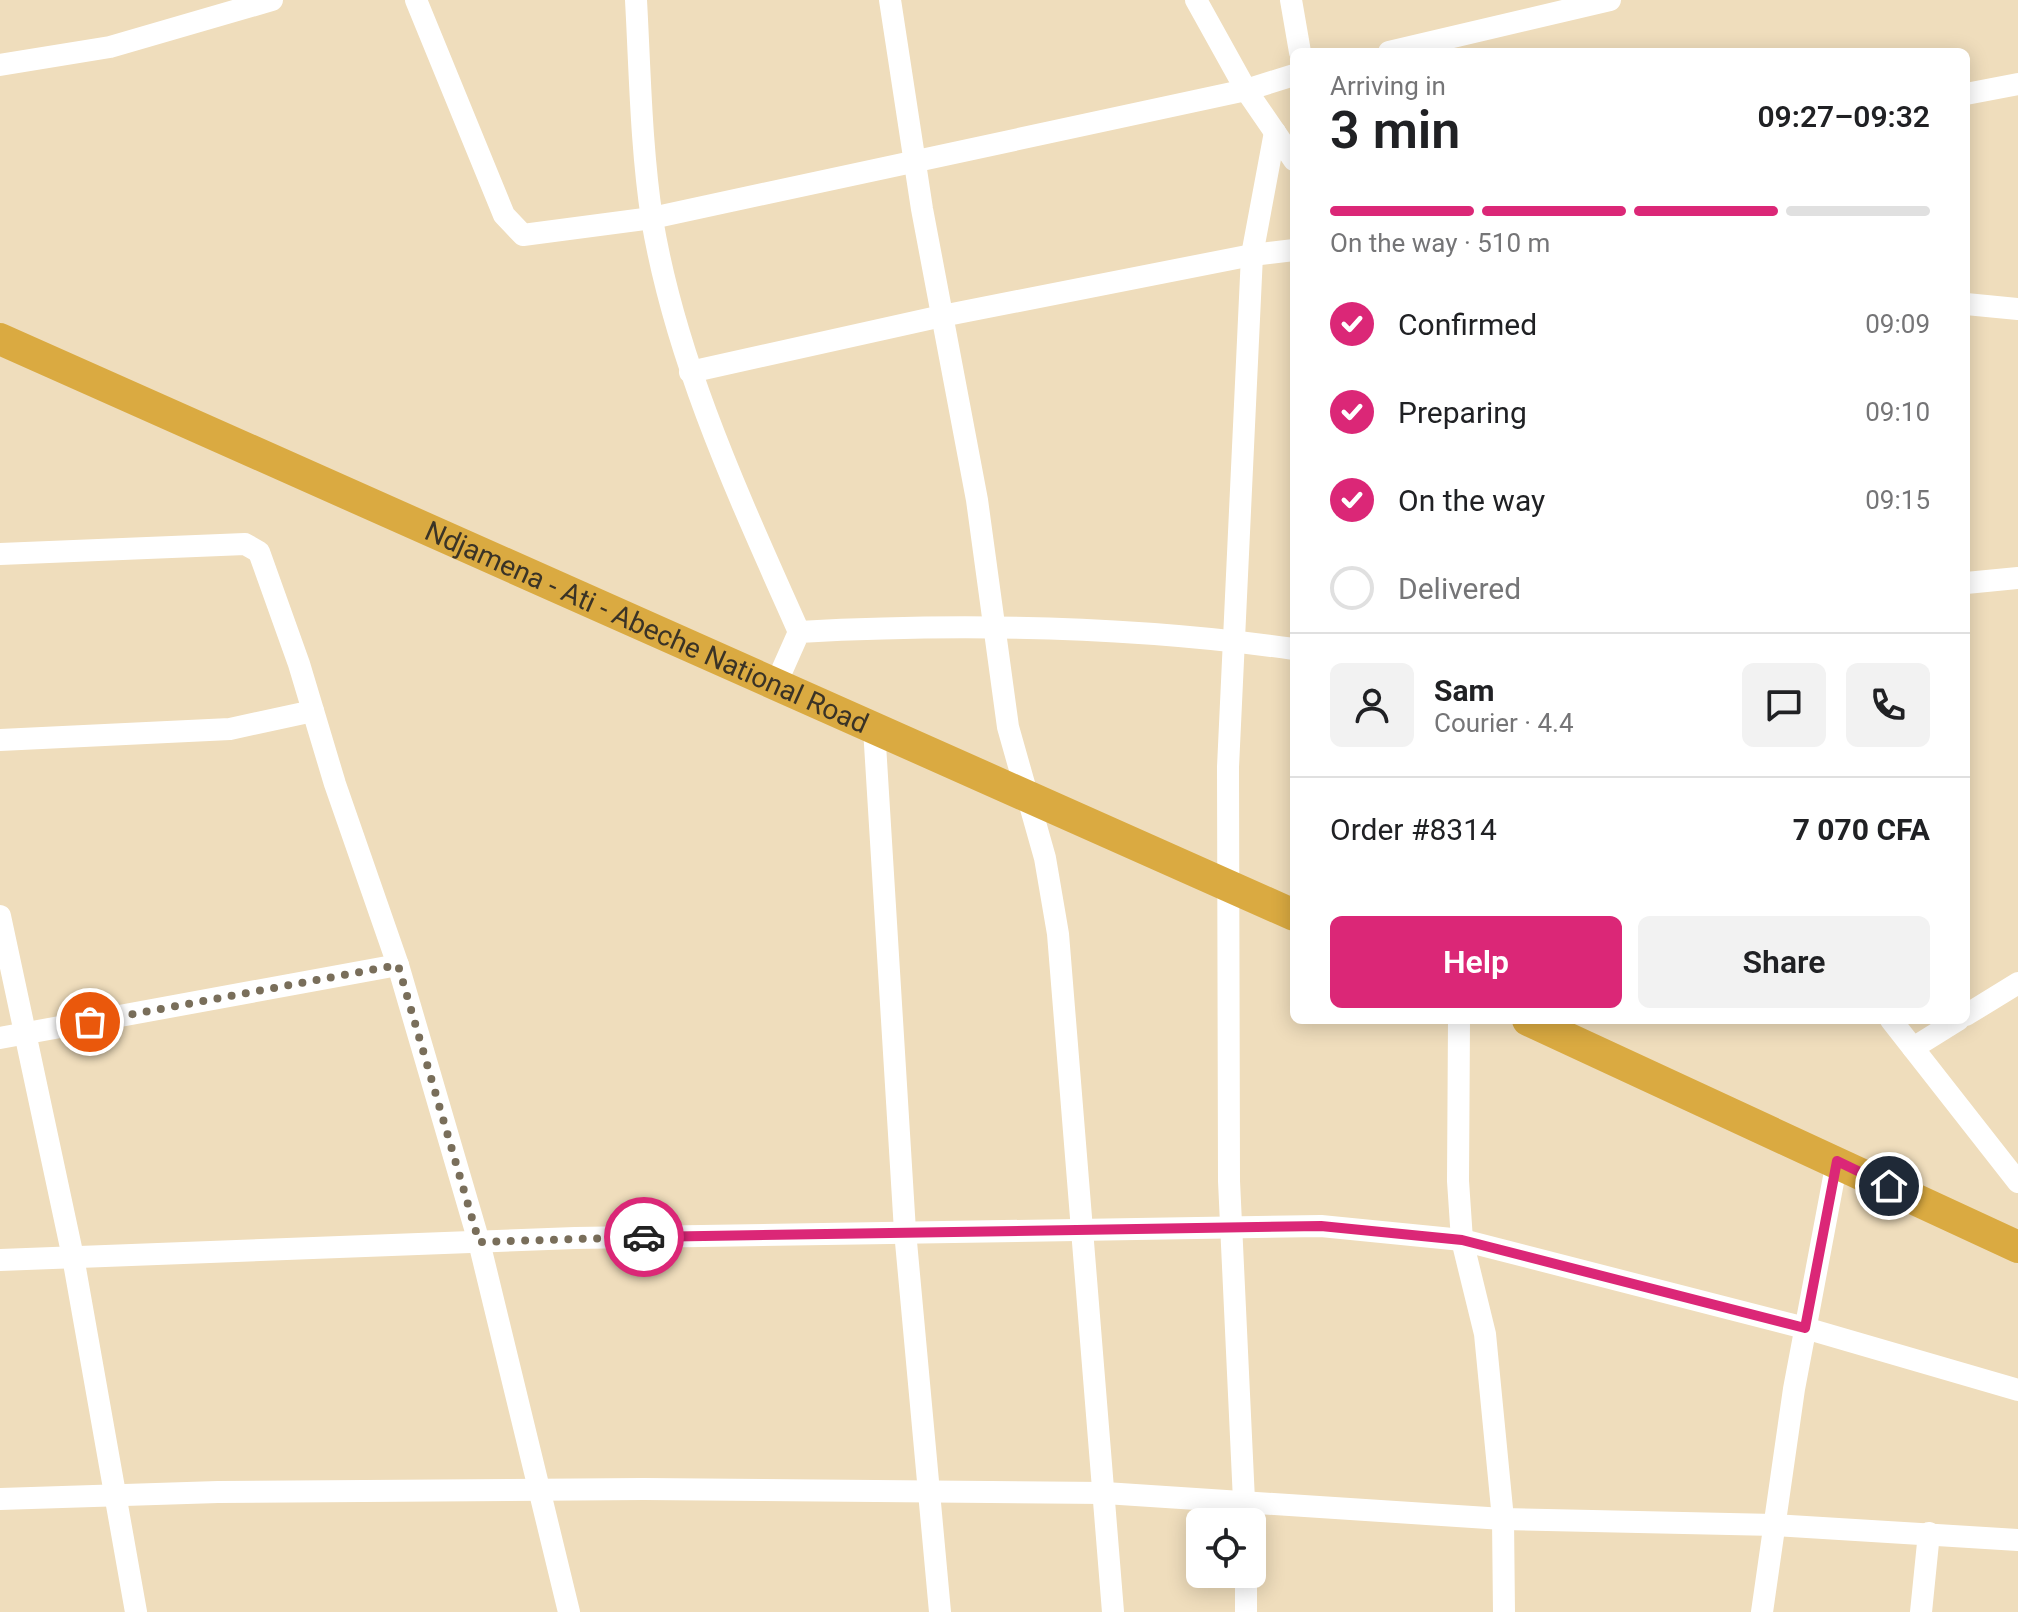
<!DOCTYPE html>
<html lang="en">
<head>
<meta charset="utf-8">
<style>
	:root { --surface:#fff; --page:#f2f2f2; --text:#202124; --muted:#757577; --line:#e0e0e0; --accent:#db2777 }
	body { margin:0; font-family:Roboto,sans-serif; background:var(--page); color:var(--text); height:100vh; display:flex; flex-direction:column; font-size:30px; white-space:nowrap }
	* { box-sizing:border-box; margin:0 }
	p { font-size:26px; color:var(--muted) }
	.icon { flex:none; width:44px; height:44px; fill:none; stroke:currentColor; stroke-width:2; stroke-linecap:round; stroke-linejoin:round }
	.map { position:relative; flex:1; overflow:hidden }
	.drawer { position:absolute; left:1290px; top:48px; width:680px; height:976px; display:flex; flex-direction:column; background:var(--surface); border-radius:12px; box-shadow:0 4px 20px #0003 }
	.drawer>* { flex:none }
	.tools { position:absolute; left:1186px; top:1508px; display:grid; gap:16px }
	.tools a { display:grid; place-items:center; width:80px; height:80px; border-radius:12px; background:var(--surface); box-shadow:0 4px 20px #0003; font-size:40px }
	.pin { position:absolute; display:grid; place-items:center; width:68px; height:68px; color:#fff; margin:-34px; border:4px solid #fff; border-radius:50%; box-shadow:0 2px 8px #0007 }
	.courier { position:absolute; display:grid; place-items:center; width:80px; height:80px; margin:-40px; border:6px solid #db2777; border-radius:50%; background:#fff; color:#222; box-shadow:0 2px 10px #0007 }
	.headline em { font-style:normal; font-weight:600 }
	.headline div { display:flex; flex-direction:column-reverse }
	.headline { display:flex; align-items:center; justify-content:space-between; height:136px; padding:0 40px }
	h1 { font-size:52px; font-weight:600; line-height:60px }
	.bar { display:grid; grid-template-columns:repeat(4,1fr); gap:12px 8px; align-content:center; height:96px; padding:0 40px }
	.bar i { height:10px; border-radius:6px; background:var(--line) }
	.bar .active { background:var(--accent) }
	.bar p { grid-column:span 4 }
	.line { display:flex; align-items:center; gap:20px; padding:0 40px; border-top:2px solid var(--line) }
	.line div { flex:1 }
	.round { display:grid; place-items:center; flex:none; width:84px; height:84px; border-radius:12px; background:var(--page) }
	ol { padding:0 40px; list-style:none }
	li { display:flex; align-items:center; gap:24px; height:88px }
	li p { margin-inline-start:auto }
	li .icon { padding:8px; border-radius:50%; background:var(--accent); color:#fff; stroke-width:4 }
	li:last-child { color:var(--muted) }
	li i { width:44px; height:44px; border:4px solid var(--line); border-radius:50% }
	.primary-button { display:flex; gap:16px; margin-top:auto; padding:16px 40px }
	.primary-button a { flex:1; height:92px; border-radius:12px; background:var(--accent); color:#fff; font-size:32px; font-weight:600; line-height:92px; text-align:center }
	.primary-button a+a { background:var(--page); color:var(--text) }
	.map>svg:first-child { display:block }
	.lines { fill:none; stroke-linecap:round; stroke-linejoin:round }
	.minor { stroke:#fff; stroke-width:22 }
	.highway { stroke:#daaa41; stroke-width:32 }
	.done { stroke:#796e5a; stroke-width:8; stroke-dasharray:0 14.4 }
	.route { stroke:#db2777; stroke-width:10 }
	.labels { text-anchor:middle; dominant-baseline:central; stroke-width:6; stroke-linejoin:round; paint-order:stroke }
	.street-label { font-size:28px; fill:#3a3326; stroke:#fff }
</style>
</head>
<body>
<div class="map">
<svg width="2018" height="1612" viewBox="0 0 2018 1612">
	<rect width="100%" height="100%" fill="#efddbc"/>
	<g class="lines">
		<g class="minor">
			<polyline points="416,0 504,215 523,235 652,218 1246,90 1294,75"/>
			<path d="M636,0C640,72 641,147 652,219C676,363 740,499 799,632"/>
			<polyline points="890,0 922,209 977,500 1008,727 1045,858 1058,934 1113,1612"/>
			<polyline points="1196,0 1246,90 1294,160"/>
			<polyline points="1291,0 1300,52"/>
			<polyline points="1389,52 1610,0"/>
			<polyline points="0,65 110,47 272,0"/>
			<polyline points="1966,94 2018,84"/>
			<polyline points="1966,304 2018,309"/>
			<polyline points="690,372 942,316 1252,255 1294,250"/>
			<polyline points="0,554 245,544 259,552 299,664 335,784 398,965 479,1242 569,1612"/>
			<polyline points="1966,583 2018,578"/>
			<path d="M775,686L799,632C964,623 1130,626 1294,649"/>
			<polyline points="874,728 905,1231 940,1612"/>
			<polyline points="0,740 230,729 313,711"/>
			<polyline points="0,916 73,1257 136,1612"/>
			<polyline points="1966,1015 2018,983"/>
			<polyline points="1459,1020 1458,1181 1462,1240 1485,1334 1503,1519 1504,1612"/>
			<polyline points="1891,1020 2018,1182"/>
			<polyline points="0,1038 398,965"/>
			<polyline points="1913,1048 1958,1020"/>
			<polyline points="0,1260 575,1238 1321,1226 1462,1240 1805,1328 2018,1390"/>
			<polyline points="0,1499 218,1492 644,1489 1105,1493 1503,1519 1775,1525 2018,1540"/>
			<polyline points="1245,1522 1229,1181 1228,767 1252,255 1275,132"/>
			<polyline points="1246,1574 1246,1612"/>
			<polyline points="1762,1612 1794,1389 1837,1161"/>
			<polyline points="1921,1612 1929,1533"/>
		</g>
		<g class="highway">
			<path id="s1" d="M0,339L1294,915"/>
			<polyline points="1528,1020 2018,1247"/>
		</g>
	</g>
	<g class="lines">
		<polyline class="done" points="90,1022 398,965 479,1242 644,1237"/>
		<polyline class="route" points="644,1237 1321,1226 1462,1240 1805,1328 1837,1161 1889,1186"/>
	</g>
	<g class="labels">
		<g class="street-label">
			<text stroke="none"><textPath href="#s1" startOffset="708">Ndjamena - Ati - Abeche National Road</textPath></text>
		</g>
	</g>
</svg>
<div class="tools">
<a><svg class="icon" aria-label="locate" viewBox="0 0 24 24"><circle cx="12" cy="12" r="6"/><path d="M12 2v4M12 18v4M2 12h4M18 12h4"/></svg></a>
</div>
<div class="pin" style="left:90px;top:1022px;background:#ea580c"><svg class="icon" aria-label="bag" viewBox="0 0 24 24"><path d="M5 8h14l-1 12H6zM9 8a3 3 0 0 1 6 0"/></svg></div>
<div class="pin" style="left:1889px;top:1186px;background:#1f2937"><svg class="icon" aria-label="home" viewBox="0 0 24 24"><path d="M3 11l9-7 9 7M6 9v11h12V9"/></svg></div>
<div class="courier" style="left:644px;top:1237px"><svg class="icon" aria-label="car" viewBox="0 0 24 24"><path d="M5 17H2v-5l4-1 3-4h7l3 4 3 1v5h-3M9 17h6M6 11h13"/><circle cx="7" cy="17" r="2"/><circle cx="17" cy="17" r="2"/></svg></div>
<section class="drawer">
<div class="headline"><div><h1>3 min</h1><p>Arriving in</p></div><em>09:27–09:32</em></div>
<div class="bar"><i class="active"></i><i class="active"></i><i class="active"></i><i></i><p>On the way · 510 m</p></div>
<ol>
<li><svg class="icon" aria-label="check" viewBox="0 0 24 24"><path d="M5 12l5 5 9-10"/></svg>Confirmed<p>09:09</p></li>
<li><svg class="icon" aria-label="check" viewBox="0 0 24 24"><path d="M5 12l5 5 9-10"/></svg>Preparing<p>09:10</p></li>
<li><svg class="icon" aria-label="check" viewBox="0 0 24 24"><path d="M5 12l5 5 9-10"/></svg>On the way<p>09:15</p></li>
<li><i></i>Delivered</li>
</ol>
<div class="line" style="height:144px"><a class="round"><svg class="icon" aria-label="person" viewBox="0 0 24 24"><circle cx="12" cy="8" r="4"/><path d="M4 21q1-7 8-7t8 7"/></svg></a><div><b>Sam</b><p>Courier · 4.4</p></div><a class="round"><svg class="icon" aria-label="chat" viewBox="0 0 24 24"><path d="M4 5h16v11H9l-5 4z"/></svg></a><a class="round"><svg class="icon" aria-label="phone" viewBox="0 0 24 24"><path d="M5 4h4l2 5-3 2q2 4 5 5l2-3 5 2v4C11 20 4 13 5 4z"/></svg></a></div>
<div class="line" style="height:104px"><div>Order #8314</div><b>7 070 CFA</b></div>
<div class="primary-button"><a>Help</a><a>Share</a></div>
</section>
</div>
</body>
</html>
